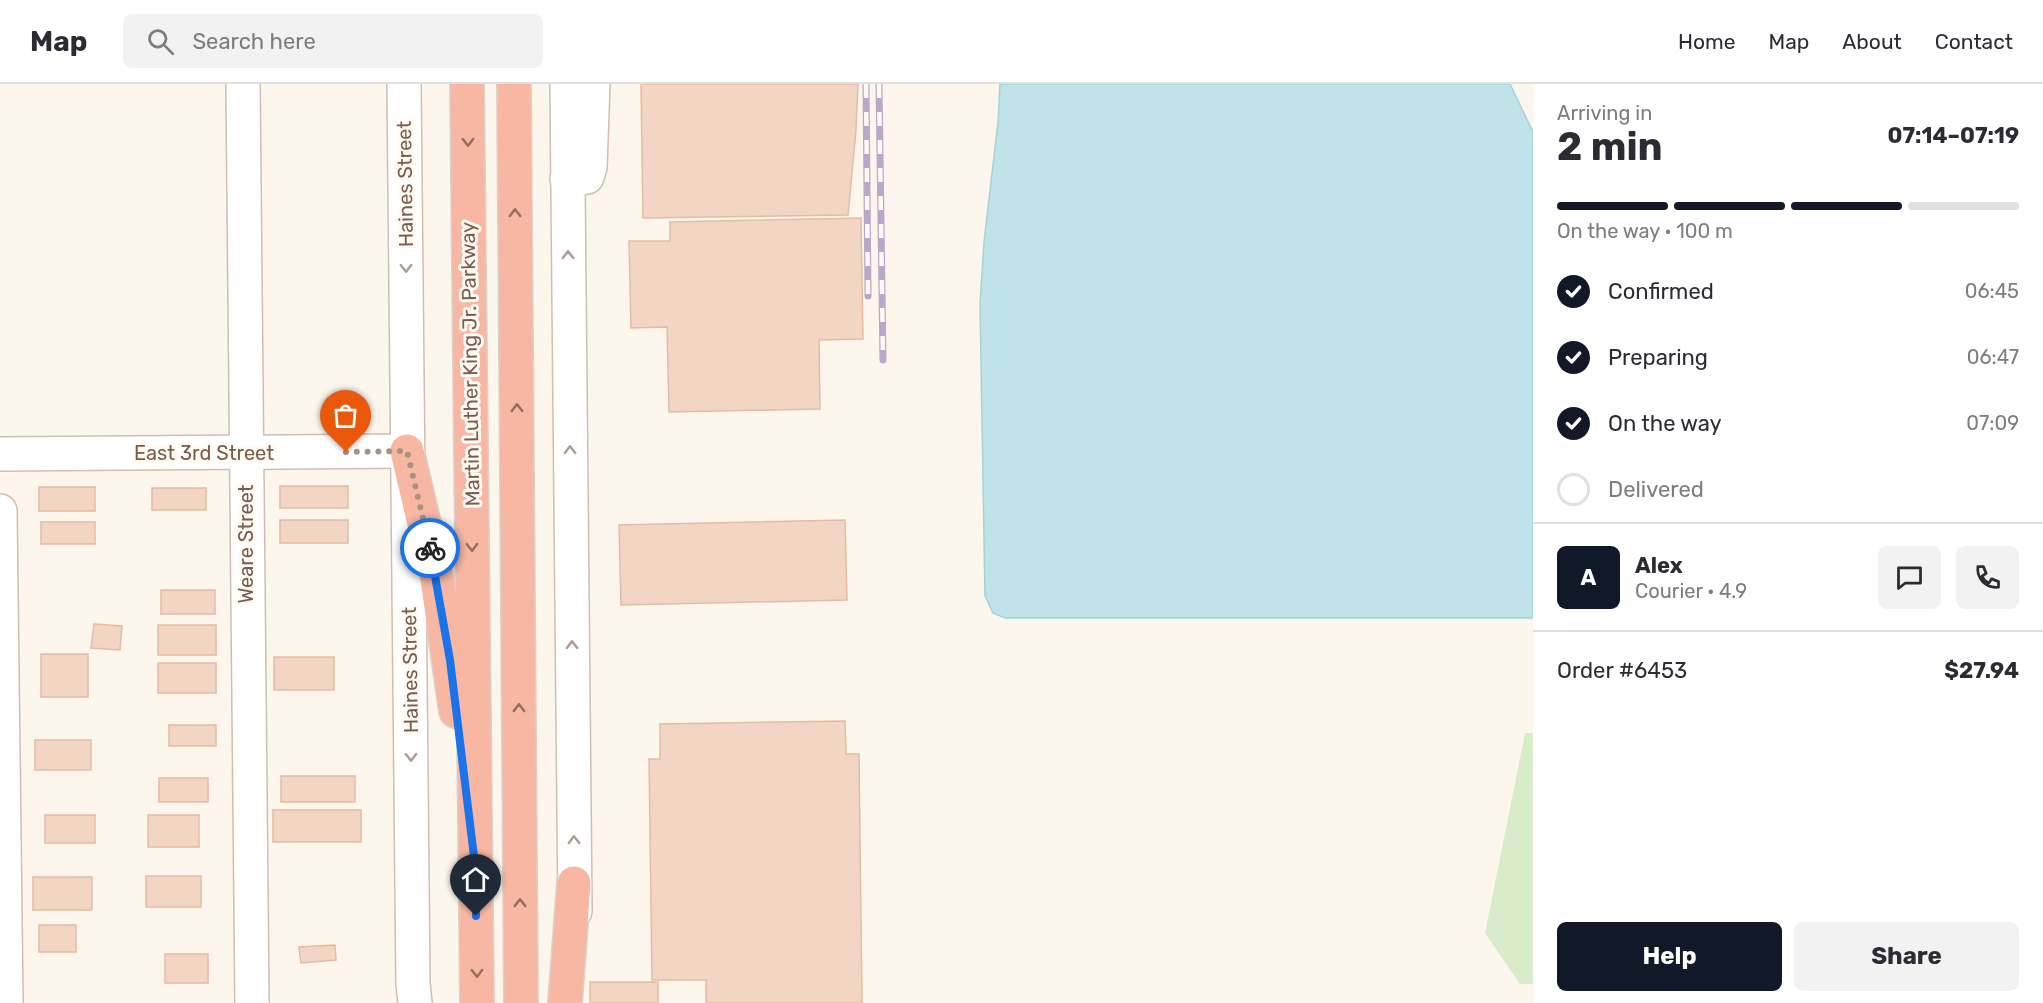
<!DOCTYPE html>
<html lang="en">
<head>
<meta charset="utf-8">
<style>
	:root { --surface:#fff; --page:#f2f2f3; --text:#2b2b33; --muted:#7c7c81; --line:#e1e1e2; --accent:#111827 }
	body { margin:0; font-family:Rubik,sans-serif; background:var(--page); color:var(--text); height:100vh; display:flex; flex-direction:column; font-size:22px; white-space:nowrap }
	* { box-sizing:border-box; margin:0 }
	p { font-size:20px; color:var(--muted) }
	.icon { flex:none; width:33px; height:33px; fill:none; stroke:currentColor; stroke-width:2; stroke-linecap:round; stroke-linejoin:round }
	.map { position:relative; flex:1; overflow:hidden }
	.side { display:flex; flex-direction:column; background:var(--surface); width:510px }
	.side>* { flex:none }
	.pin { position:absolute; display:grid; place-items:center; width:51px; height:51px; color:#fff; margin:-62px -26px; border-radius:50% 50% 50% 0; rotate:-45deg; box-shadow:0 0 6px #0007 }
	.pin .icon { rotate:45deg }
	.courier { position:absolute; display:grid; place-items:center; width:60px; height:60px; margin:-30px; border:4px solid #1a73e8; border-radius:50%; background:#fff; color:#222; box-shadow:0 2px 8px #0007 }
	.headline em { font-style:normal; font-weight:700 }
	.headline div { display:flex; flex-direction:column-reverse }
	.headline { display:flex; align-items:center; justify-content:space-between; height:102px; padding:0 24px }
	h1 { font-size:39px; font-weight:700; line-height:45px }
	.bar { display:grid; grid-template-columns:repeat(4,1fr); gap:9px 6px; align-content:center; height:72px; padding:0 24px }
	.bar i { height:8px; border-radius:4px; background:var(--line) }
	.bar .selected { background:var(--accent) }
	.bar p { grid-column:span 4 }
	.line { display:flex; align-items:center; gap:15px; padding:0 24px; border-top:2px solid var(--line) }
	.line div { flex:1 }
	.round { display:grid; place-items:center; flex:none; width:63px; height:63px; border-radius:9px; background:var(--page) }
	ol { padding:0 24px; list-style:none }
	li { display:flex; align-items:center; gap:18px; height:66px }
	li p { margin-inline-start:auto }
	li .icon { padding:6px; border-radius:50%; background:var(--accent); color:#fff; stroke-width:4 }
	li:last-child { color:var(--muted) }
	li i { width:33px; height:33px; border:3px solid var(--line); border-radius:50% }
	.cta { display:flex; gap:12px; margin-top:auto; padding:12px 24px }
	.cta a { flex:1; height:69px; border-radius:9px; background:var(--accent); color:#fff; font-size:24px; font-weight:700; line-height:69px; text-align:center }
	.cta a+a { background:var(--page); color:var(--text) }
	header { display:flex; align-items:center; gap:36px; box-sizing:border-box; height:84px; padding:0 30px; background:var(--surface); border-bottom:2px solid var(--line) }
	header strong { font-size:28px }
	nav { display:flex; gap:33px; margin-inline-start:auto; font-size:21px }
	.search { width:420px; height:54px; background:var(--page); display:flex; align-items:center; gap:15px; box-sizing:border-box; padding:0 21px; border-radius:9px; color:var(--muted); font-size:22px }
	main { display:flex; flex:1; min-height:0 }
	.map>svg:first-child { display:block }
	.green { fill:#d8ecc9 }
	.water { fill:#bfe3e8; stroke:#a5d3da; stroke-width:1.5 }
	.building { fill:#f3d5c3; stroke:#e6bba3; stroke-width:1.5 }
	.lines { fill:none; stroke-linecap:round; stroke-linejoin:round }
	.minor-casing { stroke:#d1beb0; stroke-width:36 }
	.highway-casing { stroke:#dad1cd; stroke-width:36 }
	.minor { stroke:#fff; stroke-width:33 }
	.highway { stroke:#f7b7a3; stroke-width:33 }
	.rail-casing { stroke:#b9a8c9; stroke-width:7 }
	.rail { stroke:#fffaf3; stroke-width:4.5; stroke-dasharray:14; stroke-linecap:butt }
	.oneway { stroke:#936e5e }
	.oneway2 { stroke:#af9d94 }
	.done { stroke:#a89285; stroke-width:6; stroke-dasharray:0 10.8 }
	.route { stroke:#1a73e8; stroke-width:8 }
	.labels { text-anchor:middle; dominant-baseline:central; stroke-width:6; stroke-linejoin:round; paint-order:stroke }
	.street-label { font-size:20px; fill:#7a5c4d; stroke:#fffaf3 }
</style>
</head>
<body>
<header>
<strong>Map</strong>
<div class="search"><svg class="icon" aria-label="search" viewBox="0 0 24 24"><circle cx="10" cy="10" r="6"/><path d="M15 15l6 6"/></svg>Search here</div>
<nav><a>Home</a><a>Map</a><a>About</a><a>Contact</a></nav>
</header>
<main>
<div class="map">
<svg width="1533" height="919" viewBox="0 0 1533 919">
	<rect width="100%" height="100%" fill="#fdf6ec"/>
	<polygon class="green" points="1525,649 1533,649 1533,900 1520,900 1485,849"/>
	<polygon class="water" points="1000,0 1510,0 1533,48 1533,534 1005,534 993,529 985,512 980,220 984,158 998,38"/>
	<g class="building">
		<polygon points="641,0 858,0 856,46 848,131 643,134"/>
		<polygon points="861,134 863,255 819,256 820,325 669,328 667,243 631,244 629,157 670,157 670,138"/>
		<rect x="280" y="402" width="68" height="22"/>
		<rect x="39" y="403" width="56" height="24"/>
		<rect x="152" y="404" width="54" height="22"/>
		<rect x="280" y="436" width="68" height="23"/>
		<polygon points="845,436 847,516 621,521 619,441"/>
		<rect x="41" y="438" width="54" height="22"/>
		<rect x="161" y="506" width="54" height="24"/>
		<polygon points="94,540 122,542 120,566 91,564"/>
		<rect x="158" y="541" width="58" height="30"/>
		<rect x="41" y="570" width="47" height="43"/>
		<rect x="274" y="573" width="60" height="33"/>
		<rect x="158" y="579" width="58" height="30"/>
		<polygon points="845,637 846,670 859,670 862,919 706,919 706,896 652,896 649,675 660,675 660,640"/>
		<rect x="169" y="641" width="47" height="21"/>
		<rect x="35" y="656" width="56" height="30"/>
		<rect x="281" y="692" width="74" height="26"/>
		<rect x="159" y="694" width="49" height="24"/>
		<rect x="273" y="726" width="88" height="32"/>
		<rect x="45" y="731" width="50" height="28"/>
		<rect x="148" y="731" width="51" height="32"/>
		<rect x="146" y="792" width="55" height="31"/>
		<rect x="33" y="793" width="59" height="33"/>
		<rect x="39" y="841" width="37" height="27"/>
		<polygon points="335,861 336,876 301,879 299,863"/>
		<rect x="165" y="870" width="43" height="29"/>
		<rect x="590" y="898" width="68" height="21"/>
	</g>
	<g class="lines">
		<g class="minor-casing">
			<g id="minor">
				<polyline points="243,0 252,919"/>
				<polyline points="404,0 413,899 415,919"/>
				<polyline points="567,0 575,827"/>
				<polyline points="567,95 587,93 590,83 593,0"/>
				<polyline points="0,370 407,367"/>
				<polyline points="0,427 6,919"/>
			</g>
		</g>
		<g class="highway-casing">
			<g id="highway">
				<polyline points="467,0 477,919"/>
				<polyline points="514,0 521,919"/>
				<polyline points="407,367 437,495 456,627"/>
				<polyline points="565,919 574,799"/>
			</g>
		</g>
		<use href="#minor" class="minor"/>
		<use href="#highway" class="highway"/>
		<g class="rail-casing">
			<g id="rail">
				<polyline points="866,0 868,212"/>
				<polyline points="879,0 883,276"/>
			</g>
		</g>
		<use href="#rail" class="rail"/>
	</g>
	<defs><path id="oneway-chevron" d="M-2-3.5L2.5 0L-2 3.5" fill="none" stroke-width="1.6" stroke-linecap="round" stroke-linejoin="round" transform="scale(1.5)"/></defs>
	<g class="oneway">
		<use href="#oneway-chevron" transform="translate(468 58) rotate(89)"/>
		<use href="#oneway-chevron" transform="translate(515 129) rotate(-91)"/>
		<use href="#oneway-chevron" transform="translate(517 324) rotate(-91)"/>
		<use href="#oneway-chevron" transform="translate(472 463) rotate(89)"/>
		<use href="#oneway-chevron" transform="translate(519 624) rotate(-90)"/>
		<use href="#oneway-chevron" transform="translate(520 819) rotate(-90)"/>
		<use href="#oneway-chevron" transform="translate(477 889) rotate(89)"/>
	</g>
	<g class="oneway2">
		<use href="#oneway-chevron" transform="translate(568 171) rotate(-91)"/>
		<use href="#oneway-chevron" transform="translate(406 184) rotate(89)"/>
		<use href="#oneway-chevron" transform="translate(570 366) rotate(-91)"/>
		<use href="#oneway-chevron" transform="translate(572 561) rotate(-91)"/>
		<use href="#oneway-chevron" transform="translate(411 673) rotate(89)"/>
		<use href="#oneway-chevron" transform="translate(574 756) rotate(-91)"/>
	</g>
	<g class="lines">
		<polyline class="done" points="346,368 407,367 430,464"/>
		<polyline class="route" points="430,464 450,576 476,789 476,832"/>
	</g>
	<g class="labels">
		<g class="street-label">
			<text transform="translate(405 100) rotate(-91)">Haines Street</text>
			<text transform="translate(470 280) rotate(-91)">Martin Luther King Jr. Parkway</text>
			<text x="204" y="369">East 3rd Street</text>
			<text transform="translate(246 460) rotate(-90)">Weare Street</text>
			<text transform="translate(410 586) rotate(-91)">Haines Street</text>
		</g>
	</g>
</svg>
<div class="pin" style="left:346px;top:368px;background:#ea580c"><svg class="icon" aria-label="bag" viewBox="0 0 24 24"><path d="M5 8h14l-1 12H6zM9 8a3 3 0 0 1 6 0"/></svg></div>
<div class="pin" style="left:476px;top:832px;background:#1f2937"><svg class="icon" aria-label="home" viewBox="0 0 24 24"><path d="M3 11l9-7 9 7M6 9v11h12V9"/></svg></div>
<div class="courier" style="left:430px;top:464px"><svg class="icon" aria-label="bike" viewBox="0 0 24 24"><circle cx="6" cy="16" r="4"/><circle cx="18" cy="16" r="4"/><path d="M6 16l4-8h5l3 8M10 8l3 8H6M13 5h3"/></svg></div>
</div>
<section class="side">
<div class="headline"><div><h1>2 min</h1><p>Arriving in</p></div><em>07:14–07:19</em></div>
<div class="bar"><i class="selected"></i><i class="selected"></i><i class="selected"></i><i></i><p>On the way · 100 m</p></div>
<ol>
<li><svg class="icon" aria-label="check" viewBox="0 0 24 24"><path d="M5 12l5 5 9-10"/></svg>Confirmed<p>06:45</p></li>
<li><svg class="icon" aria-label="check" viewBox="0 0 24 24"><path d="M5 12l5 5 9-10"/></svg>Preparing<p>06:47</p></li>
<li><svg class="icon" aria-label="check" viewBox="0 0 24 24"><path d="M5 12l5 5 9-10"/></svg>On the way<p>07:09</p></li>
<li><i></i>Delivered</li>
</ol>
<div class="line" style="height:108px"><b class="round" style="background:var(--accent);color:#fff">A</b><div><b>Alex</b><p>Courier · 4.9</p></div><a class="round"><svg class="icon" aria-label="chat" viewBox="0 0 24 24"><path d="M4 5h16v11H9l-5 4z"/></svg></a><a class="round"><svg class="icon" aria-label="phone" viewBox="0 0 24 24"><path d="M5 4h4l2 5-3 2q2 4 5 5l2-3 5 2v4C11 20 4 13 5 4z"/></svg></a></div>
<div class="line" style="height:78px"><div>Order #6453</div><b>$27.94</b></div>
<div class="cta"><a>Help</a><a>Share</a></div>
</section>
</main>
</body>
</html>
